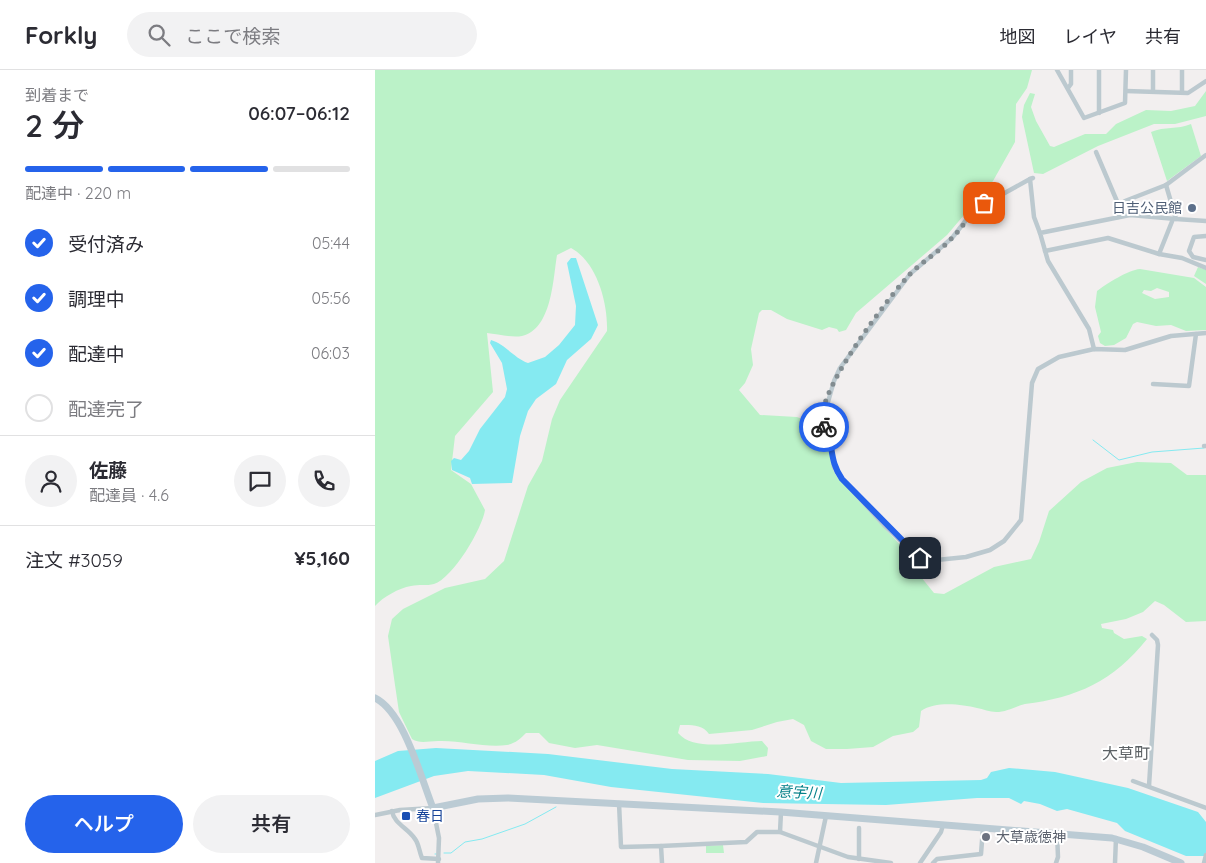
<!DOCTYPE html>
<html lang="ja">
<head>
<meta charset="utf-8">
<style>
	:root { --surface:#fff; --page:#f2f2f3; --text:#2b2b33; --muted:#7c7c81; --line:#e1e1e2; --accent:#2563eb }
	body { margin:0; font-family:Quicksand,"Noto Sans JP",sans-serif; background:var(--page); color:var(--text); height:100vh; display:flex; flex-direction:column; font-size:19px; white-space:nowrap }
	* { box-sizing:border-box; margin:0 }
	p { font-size:16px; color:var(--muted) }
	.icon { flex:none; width:28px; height:28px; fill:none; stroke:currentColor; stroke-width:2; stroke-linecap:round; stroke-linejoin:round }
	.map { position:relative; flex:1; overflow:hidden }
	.side { display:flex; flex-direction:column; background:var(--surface); width:375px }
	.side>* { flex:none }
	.pin { position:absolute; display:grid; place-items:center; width:42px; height:42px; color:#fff; margin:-21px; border-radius:10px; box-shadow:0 2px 8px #0006 }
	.courier { position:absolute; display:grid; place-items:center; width:50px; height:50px; margin:-25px; border:4px solid #2563eb; border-radius:50%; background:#fff; color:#222; box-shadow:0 1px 6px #0007 }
	.head em { font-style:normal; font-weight:600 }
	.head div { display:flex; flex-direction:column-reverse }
	.head { display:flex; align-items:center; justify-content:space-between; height:85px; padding:0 25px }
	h1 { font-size:32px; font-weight:600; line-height:38px }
	.bar { display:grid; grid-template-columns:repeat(4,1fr); gap:8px 5px; align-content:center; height:60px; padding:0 25px }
	.bar i { height:6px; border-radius:4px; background:var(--line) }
	.bar .selected { background:var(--accent) }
	.bar p { grid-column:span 4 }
	.line { display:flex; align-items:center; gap:12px; padding:0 25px; border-top:1px solid var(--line) }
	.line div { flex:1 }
	.round { display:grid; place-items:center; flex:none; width:52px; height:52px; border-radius:26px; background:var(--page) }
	ol { padding:0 25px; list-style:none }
	li { display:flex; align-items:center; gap:15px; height:55px }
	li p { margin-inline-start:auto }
	li .icon { padding:5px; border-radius:50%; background:var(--accent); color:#fff; stroke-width:4 }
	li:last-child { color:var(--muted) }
	li i { width:28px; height:28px; border:2px solid var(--line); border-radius:50% }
	.button { display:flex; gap:10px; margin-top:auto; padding:10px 25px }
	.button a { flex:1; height:58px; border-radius:30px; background:var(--accent); color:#fff; font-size:20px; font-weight:600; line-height:58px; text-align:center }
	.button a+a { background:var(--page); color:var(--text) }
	header { display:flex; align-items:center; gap:30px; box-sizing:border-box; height:70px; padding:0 25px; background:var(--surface); border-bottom:1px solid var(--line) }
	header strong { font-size:24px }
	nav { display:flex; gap:28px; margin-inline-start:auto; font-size:18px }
	.search { width:350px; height:45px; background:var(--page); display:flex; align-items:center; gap:12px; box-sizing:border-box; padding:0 18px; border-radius:28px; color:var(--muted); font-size:19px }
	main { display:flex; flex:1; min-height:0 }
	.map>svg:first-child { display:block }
	.green { fill:#bbf2c8; fill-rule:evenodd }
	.water { fill:#85eaf1 }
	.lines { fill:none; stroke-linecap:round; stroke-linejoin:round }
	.stream { stroke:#85eaf1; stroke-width:1 }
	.street { stroke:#bcc9cf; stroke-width:4.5 }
	.secondary { stroke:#bbcbd4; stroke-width:7 }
	.done { stroke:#828c90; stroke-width:5; stroke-dasharray:0 9 }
	.route { stroke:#2563eb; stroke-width:6 }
	.service-dot { fill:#5c6f8a; stroke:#fff; stroke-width:2 }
	.transit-dot { fill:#1a4fb4; stroke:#fff; stroke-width:2 }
	.worship-dot { fill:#6b7280; stroke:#fff; stroke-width:2 }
	.labels { text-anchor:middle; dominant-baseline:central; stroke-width:4; stroke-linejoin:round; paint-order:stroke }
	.service-label { font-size:14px; fill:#4e5e75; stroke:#fff; text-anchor:end }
	.transit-label { font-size:14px; fill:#164399; stroke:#fff; text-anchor:start }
	.worship-label { font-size:14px; fill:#5b616d; stroke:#fff; text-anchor:start }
	.water-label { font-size:15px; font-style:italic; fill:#07828a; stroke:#fff }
	.quarter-label { font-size:16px; fill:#5b6064; stroke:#fff }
</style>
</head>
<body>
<header>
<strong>Forkly</strong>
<div class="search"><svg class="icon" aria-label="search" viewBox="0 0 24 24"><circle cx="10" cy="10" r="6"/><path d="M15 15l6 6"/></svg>ここで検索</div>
<nav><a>地図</a><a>レイヤ</a><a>共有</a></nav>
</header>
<main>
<section class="side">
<div class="head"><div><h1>2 分</h1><p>到着まで</p></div><em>06:07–06:12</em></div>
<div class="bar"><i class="selected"></i><i class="selected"></i><i class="selected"></i><i></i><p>配達中 · 220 m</p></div>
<ol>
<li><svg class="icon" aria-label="check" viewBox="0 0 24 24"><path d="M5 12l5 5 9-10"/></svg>受付済み<p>05:44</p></li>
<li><svg class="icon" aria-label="check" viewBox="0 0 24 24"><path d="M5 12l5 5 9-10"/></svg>調理中<p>05:56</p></li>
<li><svg class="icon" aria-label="check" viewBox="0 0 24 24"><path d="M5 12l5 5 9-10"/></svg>配達中<p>06:03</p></li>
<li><i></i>配達完了</li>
</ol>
<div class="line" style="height:90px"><a class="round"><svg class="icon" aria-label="person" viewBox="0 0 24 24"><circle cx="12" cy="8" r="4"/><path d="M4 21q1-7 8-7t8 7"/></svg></a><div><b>佐藤</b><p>配達員 · 4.6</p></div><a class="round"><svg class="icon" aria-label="chat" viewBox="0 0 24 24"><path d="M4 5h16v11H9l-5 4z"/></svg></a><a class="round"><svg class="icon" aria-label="phone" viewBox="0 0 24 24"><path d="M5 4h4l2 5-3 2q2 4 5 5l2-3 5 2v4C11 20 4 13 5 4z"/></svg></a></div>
<div class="line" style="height:65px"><div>注文 #3059</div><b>¥5,160</b></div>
<div class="button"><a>ヘルプ</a><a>共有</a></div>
</section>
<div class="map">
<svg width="831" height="793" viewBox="0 0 831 793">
	<rect width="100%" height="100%" fill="#f2efef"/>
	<g class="green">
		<path d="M0,0H657L652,18L641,34L640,72L618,111L572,165L481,243L471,260L464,262L462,259L454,257L447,260L412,249L396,240H387L384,243L376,279L378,295L370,313L364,320L385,345L422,347L445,356C447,361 451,366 453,372C457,386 453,394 463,408L542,493L546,507L559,523L569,524L619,497L656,489L664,472L674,441L706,412L732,398L762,392L796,393L812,405H831V551L811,552L789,535L780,531L768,542L751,549L726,554L727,558L738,560L739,563L749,569L767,566L772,569C739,611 701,628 650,634C641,636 632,642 621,642C615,642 608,639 602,638C586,634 560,631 546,641L544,657L538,662L518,666L498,677L472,679H451L436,671L429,655L418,649L402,652L377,660L334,664C327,654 316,655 305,655L303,663C320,683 364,671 387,671L393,678L392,686L365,691L313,690L222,675L200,678L174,673L164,663H151C145,669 141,673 132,675C109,678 86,670 63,671C53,671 45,674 37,669L24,642L20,615L13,566L17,549L28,539L70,518L110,509L129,491L153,416L167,391L177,349L185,330L232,261C233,233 222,192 196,178L182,185C178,209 177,259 147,266C137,268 122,264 112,263L118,322L80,366L76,400L96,414L110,440C107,459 78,508 59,514C52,516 44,514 36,516C24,518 8,527 0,536Z"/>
		<polygon points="831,21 831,46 800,54 779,54 723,76 668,104 659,103 647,47 649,35 655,23 660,24 656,37 661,51 675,76 679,77 710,64 731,64 741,54 771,40 796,41 820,36"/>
		<path d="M816,54L826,86L792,111L776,62C790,56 802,60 816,54Z"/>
		<polygon points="823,197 831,200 831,214 819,206"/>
		<path d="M765,199L819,208L831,217V260L811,261L796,255L781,256L762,252L758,254L751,268L739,275L730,276L725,273L723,266L726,262L720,237L722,221C733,213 753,200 765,199ZM782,218L794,222V227L780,229L767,223L769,220L776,221Z"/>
		<polygon points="348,775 349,783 331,783 331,776"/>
	</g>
	<g class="water">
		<path d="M196,188H201L223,255L216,269L192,290L181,314L161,329L153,341L145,366L137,413L97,414L95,408L77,400L76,391L79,388L86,390L94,381L105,359L130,327L132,319L127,293L115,273L116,270C130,274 139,288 153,293L170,287L184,275L200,255L201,236L192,193Z"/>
		<polygon points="61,678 173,684 297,699 393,704 466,713 606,710 612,708 616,702 634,698 680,702 753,718 823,742 831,752 831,786 811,786 750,761 742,753 692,739 682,741 665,734 649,731 646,734 634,728 602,728 511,735 388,733 236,717 169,705 93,701 59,706 0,728 0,691 23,681"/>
	</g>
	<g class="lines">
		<g class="stream">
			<polyline points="718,370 744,390 777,382 829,378"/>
			<polyline points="69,783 76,783 90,772 107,769 150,754 181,737"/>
			<polyline points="60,784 61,784"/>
		</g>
		<g class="street">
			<polyline points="682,0 709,48 750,33 751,0"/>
			<polyline points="724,0 724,43"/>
			<polyline points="693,18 696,14 696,0"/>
			<polyline points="751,21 813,23 831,11"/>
			<polyline points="778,21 778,0"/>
			<polyline points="807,21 807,0"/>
			<polyline points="721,82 744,136 743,147"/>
			<polyline points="658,108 655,109 659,147 665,163"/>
			<polyline points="655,109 599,140 577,168 535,204 465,298 459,311 447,353 456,373 459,397 467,409 509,455 545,489 552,491 591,487 615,480 629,471 646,450 657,313 663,299 684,287 719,279 750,280 796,266 831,263"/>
			<polyline points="791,115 801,149 831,151"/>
			<polyline points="744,136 750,131 791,115 831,85"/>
			<polyline points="798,149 784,184 807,188 831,198"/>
			<polyline points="831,166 819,167 814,181 818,187 831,190"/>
			<polyline points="670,181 733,168 784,184"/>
			<polyline points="719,279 714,259 673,191 665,163 755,145 801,149"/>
			<polyline points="778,314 814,316 821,264"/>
			<polyline points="829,376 831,376"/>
			<polyline points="758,711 831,738"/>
			<polyline points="774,716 783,575 782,570 777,565"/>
			<polyline points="244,733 246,777 286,776 287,793"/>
			<path d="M17,741C19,754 33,758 40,769C44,774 44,781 47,788L64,789"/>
			<polyline points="0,745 25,740 58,738 64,768 63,793"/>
			<polyline points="405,762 473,787 516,793"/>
			<polyline points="286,776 371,772 382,762 405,762 406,742"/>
			<polyline points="484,789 484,758"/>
			<polyline points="441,793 451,746"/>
			<polyline points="545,793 566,762 568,755"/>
			<polyline points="558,793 562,789 606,784 608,758"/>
			<polyline points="681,793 683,787 682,763"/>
			<polyline points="740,793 741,768"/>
			<polyline points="829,793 831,785"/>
		</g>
		<path class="secondary" d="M0,628C29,642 46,708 58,738L103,729L133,728L405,742L737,768L768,777L806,793"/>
	</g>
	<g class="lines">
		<path class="done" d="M449,357C433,331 516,224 535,204C548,191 564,182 576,169C588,157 595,143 609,133"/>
		<path class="route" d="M449,357C460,375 453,389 467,409L545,488"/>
	</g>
	<circle class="service-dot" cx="817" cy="138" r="5"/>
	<rect class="transit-dot" x="26" y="741" width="10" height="10" rx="2.5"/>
	<circle class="worship-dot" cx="611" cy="767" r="5"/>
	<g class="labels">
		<g class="service-label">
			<text x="807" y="138">日吉公民館</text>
		</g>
		<g class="transit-label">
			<text x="41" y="746">春日</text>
		</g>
		<g class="worship-label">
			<text x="621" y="767">大草歳徳神</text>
		</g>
		<g class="water-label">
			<text transform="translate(424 722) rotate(3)">意宇川</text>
		</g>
		<g class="quarter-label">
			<text x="751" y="683">大草町</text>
		</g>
	</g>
</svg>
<div class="pin" style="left:609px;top:133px;background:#ea580c"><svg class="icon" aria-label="bag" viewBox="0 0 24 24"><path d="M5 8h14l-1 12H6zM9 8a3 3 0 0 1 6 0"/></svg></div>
<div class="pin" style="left:545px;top:488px;background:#1f2937"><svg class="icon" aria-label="home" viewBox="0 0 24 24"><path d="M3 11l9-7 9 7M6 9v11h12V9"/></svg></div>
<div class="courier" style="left:449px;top:357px"><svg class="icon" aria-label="bike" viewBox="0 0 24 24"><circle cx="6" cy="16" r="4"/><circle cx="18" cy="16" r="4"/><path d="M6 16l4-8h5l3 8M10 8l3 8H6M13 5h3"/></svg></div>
</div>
</main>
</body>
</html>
